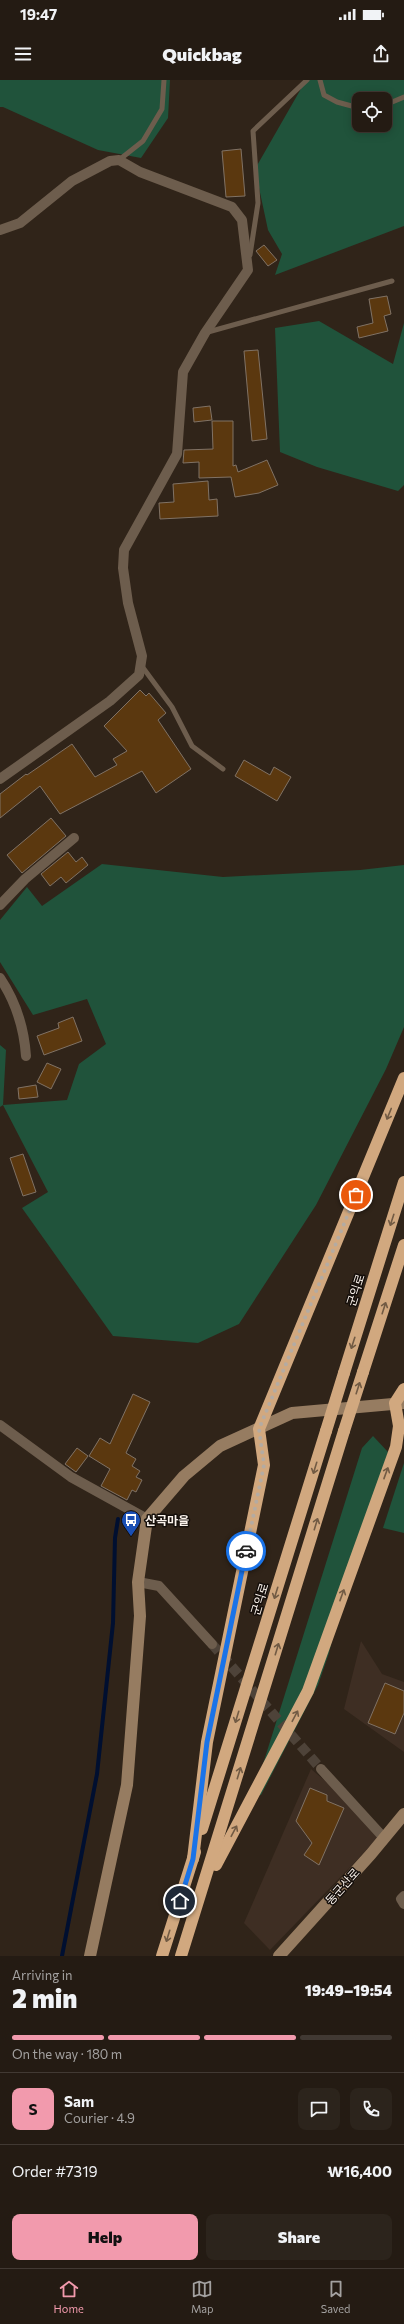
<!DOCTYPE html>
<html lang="en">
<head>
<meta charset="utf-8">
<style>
	:root { --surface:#241b13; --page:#2c241c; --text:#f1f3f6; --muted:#a3a1a0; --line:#413933; --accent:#f29aad }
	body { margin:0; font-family:Commissioner,"Noto Sans KR",sans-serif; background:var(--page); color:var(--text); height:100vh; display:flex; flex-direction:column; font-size:15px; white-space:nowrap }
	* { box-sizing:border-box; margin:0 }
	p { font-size:13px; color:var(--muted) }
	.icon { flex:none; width:22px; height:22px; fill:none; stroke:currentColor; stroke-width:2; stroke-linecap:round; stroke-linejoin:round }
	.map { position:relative; height:1876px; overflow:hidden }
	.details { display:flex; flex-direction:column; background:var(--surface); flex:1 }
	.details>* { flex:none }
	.controls { position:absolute; left:352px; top:12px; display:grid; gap:8px }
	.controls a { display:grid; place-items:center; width:40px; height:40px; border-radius:8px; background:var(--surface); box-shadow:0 2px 10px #0003,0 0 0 1px var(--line); font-size:20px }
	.pin { position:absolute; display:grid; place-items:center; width:34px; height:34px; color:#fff; margin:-17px; border:2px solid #fff; border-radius:50%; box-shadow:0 1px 4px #0007 }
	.courier { position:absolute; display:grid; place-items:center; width:40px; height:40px; margin:-20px; border:3px solid #1a73e8; border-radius:50%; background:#fff; color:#222; box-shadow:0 1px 5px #0007 }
	.summary em { font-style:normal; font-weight:800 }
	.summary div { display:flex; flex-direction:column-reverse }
	.summary { display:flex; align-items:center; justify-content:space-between; height:68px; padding:0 12px }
	h1 { font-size:26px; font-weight:800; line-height:30px }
	.bar { display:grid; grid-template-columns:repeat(4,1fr); gap:6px 4px; align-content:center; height:48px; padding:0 12px }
	.bar i { height:5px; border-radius:3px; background:var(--line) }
	.bar .current { background:var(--accent) }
	.bar p { grid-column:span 4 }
	.line { display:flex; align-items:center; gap:10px; padding:0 12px; border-top:1px solid var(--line) }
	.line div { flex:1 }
	.round { display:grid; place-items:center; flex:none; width:42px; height:42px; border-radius:8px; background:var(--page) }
	.action { display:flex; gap:8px; margin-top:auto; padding:8px 12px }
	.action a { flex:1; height:46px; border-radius:8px; background:var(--accent); color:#111; font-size:16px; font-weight:800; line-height:46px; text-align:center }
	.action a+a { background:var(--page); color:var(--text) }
	.status { display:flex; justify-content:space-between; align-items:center; height:28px; padding:0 20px; background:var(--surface); direction:ltr }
	.status svg { height:11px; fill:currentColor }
	header { display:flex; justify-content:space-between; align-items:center; height:52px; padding:0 12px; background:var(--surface); font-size:18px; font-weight:800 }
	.menu { display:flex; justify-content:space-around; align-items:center; height:56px; border-top:1px solid var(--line); background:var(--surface); font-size:11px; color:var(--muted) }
	.menu a { display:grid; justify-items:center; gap:2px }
	.menu .current { color:var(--accent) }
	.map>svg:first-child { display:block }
	.commercial { fill:#3e2e23 }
	.green { fill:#20533b; fill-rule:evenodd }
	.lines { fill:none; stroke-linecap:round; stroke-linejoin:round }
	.stream { stroke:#000f30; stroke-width:4 }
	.building { fill:#5b380f; stroke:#807265 }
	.street-tunnel { stroke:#4e4339; stroke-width:10; stroke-dasharray:10 5; stroke-linecap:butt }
	.lane { stroke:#6d5d4d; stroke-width:5 }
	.street { stroke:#6d5d4d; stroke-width:10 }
	.secondary { stroke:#967c61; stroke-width:12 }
	.highway { stroke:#d1a87f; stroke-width:12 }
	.highway-bridge { stroke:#d1a87f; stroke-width:12 }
	.oneway { stroke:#725b44 }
	.done { stroke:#b4aba2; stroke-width:4; stroke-dasharray:0 7.2 }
	.route { stroke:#1a73e8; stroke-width:5 }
	.labels { text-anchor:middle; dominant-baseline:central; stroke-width:3; stroke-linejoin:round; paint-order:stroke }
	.street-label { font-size:12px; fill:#fbf3ec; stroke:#140e0a }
	.poi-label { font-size:12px; font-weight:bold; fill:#fbf3ec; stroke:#140e0a; text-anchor:start }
</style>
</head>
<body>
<div class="status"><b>19:47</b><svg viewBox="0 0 49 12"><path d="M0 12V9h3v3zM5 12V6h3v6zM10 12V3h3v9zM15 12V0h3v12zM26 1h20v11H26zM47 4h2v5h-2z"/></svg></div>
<header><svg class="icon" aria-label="menu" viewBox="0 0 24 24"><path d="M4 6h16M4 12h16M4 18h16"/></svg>Quickbag<svg class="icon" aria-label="share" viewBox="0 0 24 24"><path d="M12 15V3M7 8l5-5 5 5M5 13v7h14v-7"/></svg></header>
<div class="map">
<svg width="404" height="1876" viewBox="0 0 404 1876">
	<rect width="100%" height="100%" fill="#302419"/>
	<g class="commercial">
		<polygon points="361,1561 382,1594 404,1602 404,1672 344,1629"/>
		<polygon points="311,1689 385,1751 270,1870 244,1843"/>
	</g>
	<g class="green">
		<polygon points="0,0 170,0 168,38 141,78 98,70 3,27 0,27"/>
		<path d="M306,0H404V146L275,195L282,174L268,150L255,89ZM359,19H385V45H359Z"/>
		<polygon points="319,241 393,284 404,243 404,405 398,411 317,387 280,372 275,248"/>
		<polygon points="102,784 223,797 360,790 404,785 404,947 386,989 316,1125 239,1244 198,1263 113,1256 22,1128 48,1112 3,1025 0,1027 0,965 6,970 3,1025 67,1020 79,984 106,964 87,919 33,935 0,882 0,840 27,807 42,826"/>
		<polygon points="373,1356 388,1372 348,1495 329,1573 318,1605 261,1715 253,1716 362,1368"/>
		<polygon points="404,1383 404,1453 383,1448"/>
	</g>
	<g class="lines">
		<polyline class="stream" points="62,1876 97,1694 113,1543 115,1458 118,1439"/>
	</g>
	<g class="building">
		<polygon points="241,69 245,116 226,117 222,71"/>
		<polygon points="264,165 277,180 268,186 256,171"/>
		<polygon points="387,216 391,234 384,236 388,251 359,258 357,247 373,243 369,219"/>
		<polygon points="258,270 267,359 252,361 244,271"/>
		<polygon points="210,326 212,340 194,342 193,328"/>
		<polygon points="212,341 233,341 233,386 236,385 238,392 267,380 278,405 259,413 235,417 231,397 199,398 199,382 183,383 184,370 213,369"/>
		<polygon points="208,401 209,420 217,419 218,436 160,439 159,423 174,422 173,404"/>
		<polygon points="140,610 146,616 149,613 166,633 158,640 191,689 156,713 142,691 60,734 40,706 0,738 0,714 26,694 27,695 72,664 95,697 117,685 113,679 127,671 104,646"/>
		<polygon points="244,680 270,695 274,687 291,697 277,721 235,696"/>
		<polygon points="51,738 66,756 22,793 7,775"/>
		<polygon points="68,772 76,782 82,777 88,785 66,803 61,797 50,806 41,794"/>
		<polygon points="73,937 82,961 44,975 37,956 59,948 58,943"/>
		<polygon points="47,983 61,989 51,1009 37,1002"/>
		<polygon points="36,1005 38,1017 19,1019 18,1008"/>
		<polygon points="23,1074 36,1112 23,1116 10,1078"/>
		<polygon points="133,1314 150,1322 126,1373 136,1379 132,1386 140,1391 136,1397 142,1400 136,1412 132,1410 127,1420 101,1406 110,1389 89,1376 100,1358 110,1364"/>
		<polygon points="77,1368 88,1376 76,1392 65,1384"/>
		<polygon points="385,1603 404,1611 404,1633 395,1654 368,1643"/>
		<polygon points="310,1708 327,1715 327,1721 344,1728 319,1785 304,1775 312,1763 296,1741"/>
	</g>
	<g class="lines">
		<polyline class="street-tunnel" points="212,1564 321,1689"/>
		<g class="lane">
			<polyline points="320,0 324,15 337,22 359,28"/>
			<polyline points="385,25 404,17"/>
			<polyline points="119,80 143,61 162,29 164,0"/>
			<polyline points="250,175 258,123 253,51 307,0"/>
			<polyline points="208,252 392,201"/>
			<polyline points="141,585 172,627 192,666 223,689"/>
		</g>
		<g class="street">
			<polyline points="0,150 20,143 72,101 110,81 119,80 140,92 232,127 242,140 248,190 205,253 183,292 177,374 124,470 123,488 128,523 142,576 139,595 110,621 0,699"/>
			<polyline points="0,825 25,799 74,758"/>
			<path d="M0,898C16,922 24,947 26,976"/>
			<polyline points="0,1345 71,1397 147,1439"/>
			<polyline points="138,1502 159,1506 212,1564"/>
			<polyline points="321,1689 384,1758"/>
			<polyline points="404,1816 401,1819 404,1824"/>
		</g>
		<g class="secondary">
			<polyline points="90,1876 127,1705 140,1536 138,1502 147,1439 184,1396 220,1366 292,1333 404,1323"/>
			<polyline points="279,1876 371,1774 404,1734"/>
		</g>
		<g class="highway">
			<polyline points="363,1292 404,1165"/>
			<polyline points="344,1293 404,1102"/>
			<polyline points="202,1749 326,1351"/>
			<polyline points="193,1779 207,1662 264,1385 259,1349 404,998"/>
			<polyline points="216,1785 308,1611 396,1367 399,1346 395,1323 404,1309"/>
			<polyline points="162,1876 195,1772"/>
			<polyline points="181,1876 344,1351"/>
		</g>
		<g class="highway-bridge">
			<polyline points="326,1351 344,1293"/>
			<polyline points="344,1351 363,1292"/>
		</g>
	</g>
	<defs><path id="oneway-shaft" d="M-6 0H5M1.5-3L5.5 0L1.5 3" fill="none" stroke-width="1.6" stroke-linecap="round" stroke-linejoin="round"/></defs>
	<g class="oneway">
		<use href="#oneway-shaft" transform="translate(389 1034) rotate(112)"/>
		<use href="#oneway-shaft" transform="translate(392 1140) rotate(108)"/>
		<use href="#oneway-shaft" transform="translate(384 1228) rotate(-72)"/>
		<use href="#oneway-shaft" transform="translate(353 1263) rotate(108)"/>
		<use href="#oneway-shaft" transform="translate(358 1308) rotate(-72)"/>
		<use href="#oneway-shaft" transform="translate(315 1388) rotate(107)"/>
		<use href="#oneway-shaft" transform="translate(386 1393) rotate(-70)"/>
		<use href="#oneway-shaft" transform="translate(316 1444) rotate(-73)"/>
		<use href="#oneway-shaft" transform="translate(276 1513) rotate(107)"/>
		<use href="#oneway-shaft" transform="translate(342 1515) rotate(-70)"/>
		<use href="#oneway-shaft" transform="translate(277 1569) rotate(-73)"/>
		<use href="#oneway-shaft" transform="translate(295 1636) rotate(-62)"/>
		<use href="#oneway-shaft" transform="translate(237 1637) rotate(107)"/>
		<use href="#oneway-shaft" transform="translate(239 1693) rotate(-73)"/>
		<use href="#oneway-shaft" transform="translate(234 1751) rotate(-62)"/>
		<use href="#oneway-shaft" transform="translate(168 1856) rotate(107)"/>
	</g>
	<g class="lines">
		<polyline class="done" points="246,1471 264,1385 259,1349 356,1115"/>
		<polyline class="route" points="180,1821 193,1779 207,1662 246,1471"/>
	</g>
	<defs>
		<g id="bus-pin" transform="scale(1)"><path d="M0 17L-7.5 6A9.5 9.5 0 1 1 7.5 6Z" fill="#1a4fb4" stroke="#140e0a"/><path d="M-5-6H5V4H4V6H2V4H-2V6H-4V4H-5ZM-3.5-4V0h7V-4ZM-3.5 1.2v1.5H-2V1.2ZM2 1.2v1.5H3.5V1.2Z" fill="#fff"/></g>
	</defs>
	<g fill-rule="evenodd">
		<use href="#bus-pin" x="131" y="1440"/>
	</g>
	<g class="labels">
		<g class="street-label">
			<text transform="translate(355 1210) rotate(-72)">군익로</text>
			<text transform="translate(259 1519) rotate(-73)">군익로</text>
			<text transform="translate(342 1806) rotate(-48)">동군산로</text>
		</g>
		<g class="poi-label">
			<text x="145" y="1440">산곡마을</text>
		</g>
	</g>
</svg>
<div class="controls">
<a><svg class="icon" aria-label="locate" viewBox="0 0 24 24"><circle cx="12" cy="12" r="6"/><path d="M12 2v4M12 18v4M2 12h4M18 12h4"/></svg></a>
</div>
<div class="pin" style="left:356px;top:1115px;background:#ea580c"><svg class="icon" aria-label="bag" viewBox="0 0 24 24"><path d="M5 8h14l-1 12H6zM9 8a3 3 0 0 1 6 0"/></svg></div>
<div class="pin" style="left:180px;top:1821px;background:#1f2937"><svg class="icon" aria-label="home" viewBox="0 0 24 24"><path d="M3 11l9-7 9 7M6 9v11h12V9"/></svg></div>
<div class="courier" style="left:246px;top:1471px"><svg class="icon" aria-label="car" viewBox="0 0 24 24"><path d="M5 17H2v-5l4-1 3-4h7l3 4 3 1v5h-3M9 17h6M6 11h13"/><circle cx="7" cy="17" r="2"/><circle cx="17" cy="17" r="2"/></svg></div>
</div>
<section class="details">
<div class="summary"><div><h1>2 min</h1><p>Arriving in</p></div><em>19:49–19:54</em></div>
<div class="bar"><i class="current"></i><i class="current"></i><i class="current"></i><i></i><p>On the way · 180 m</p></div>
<div class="line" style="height:72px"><b class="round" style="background:var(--accent);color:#111">S</b><div><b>Sam</b><p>Courier · 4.9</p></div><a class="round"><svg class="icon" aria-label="chat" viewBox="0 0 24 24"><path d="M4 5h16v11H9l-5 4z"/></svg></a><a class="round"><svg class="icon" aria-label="phone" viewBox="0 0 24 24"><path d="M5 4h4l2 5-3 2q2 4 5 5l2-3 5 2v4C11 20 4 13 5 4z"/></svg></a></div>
<div class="line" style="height:52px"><div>Order #7319</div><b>₩16,400</b></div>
<div class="action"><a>Help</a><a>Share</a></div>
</section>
<nav class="menu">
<a class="current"><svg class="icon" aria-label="home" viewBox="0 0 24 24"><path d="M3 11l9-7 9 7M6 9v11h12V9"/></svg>Home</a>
<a><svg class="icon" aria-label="map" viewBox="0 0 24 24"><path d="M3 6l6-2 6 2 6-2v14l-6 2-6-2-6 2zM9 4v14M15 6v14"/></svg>Map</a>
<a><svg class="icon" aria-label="saved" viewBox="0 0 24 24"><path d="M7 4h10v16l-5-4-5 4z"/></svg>Saved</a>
</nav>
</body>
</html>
